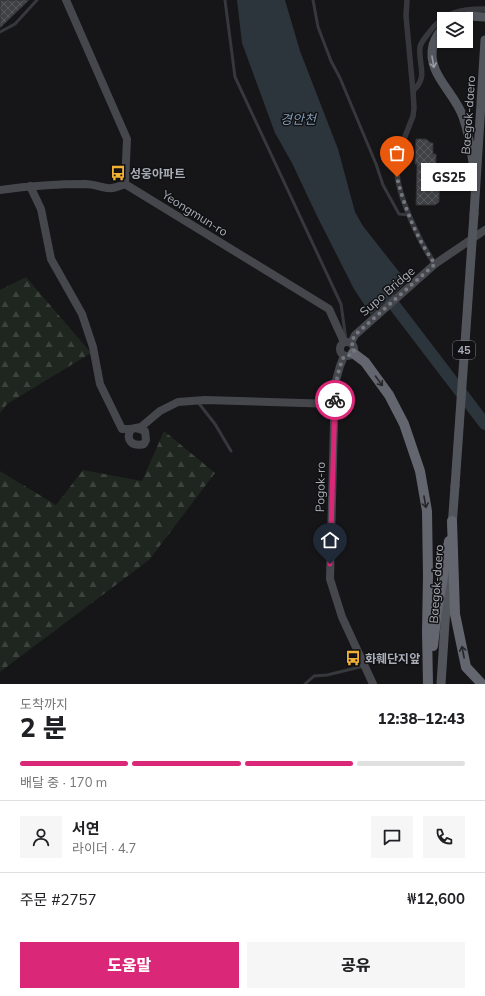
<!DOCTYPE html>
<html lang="ko">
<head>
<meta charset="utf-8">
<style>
	:root { --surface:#fff; --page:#f6f6f6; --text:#202124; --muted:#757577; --line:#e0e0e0; --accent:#db2777 }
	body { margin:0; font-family:Mulish,"Noto Sans KR",sans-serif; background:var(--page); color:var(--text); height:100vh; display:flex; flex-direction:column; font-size:15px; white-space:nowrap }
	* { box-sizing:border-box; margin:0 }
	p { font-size:13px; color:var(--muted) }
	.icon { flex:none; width:22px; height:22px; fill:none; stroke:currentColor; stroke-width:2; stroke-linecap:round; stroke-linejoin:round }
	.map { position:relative; height:684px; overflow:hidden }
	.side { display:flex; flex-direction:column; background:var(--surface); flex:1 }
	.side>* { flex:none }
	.controls { position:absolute; left:437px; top:12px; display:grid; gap:8px }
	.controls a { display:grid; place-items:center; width:36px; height:36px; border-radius:0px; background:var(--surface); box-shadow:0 1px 3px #0004; font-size:20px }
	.pin { position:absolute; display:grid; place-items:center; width:34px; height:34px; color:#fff; margin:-41px -17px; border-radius:50% 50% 50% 0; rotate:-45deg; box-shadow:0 0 4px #0007 }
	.pin .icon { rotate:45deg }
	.courier { position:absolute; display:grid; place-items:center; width:40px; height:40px; margin:-20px; border:3px solid #db2777; border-radius:50%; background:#fff; color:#222; box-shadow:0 1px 5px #0007 }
	.bubble { position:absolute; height:28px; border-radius:0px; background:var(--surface); box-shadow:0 1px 3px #0004; font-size:13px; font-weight:800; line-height:28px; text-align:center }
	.headline em { font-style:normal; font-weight:800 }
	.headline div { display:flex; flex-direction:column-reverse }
	.headline { display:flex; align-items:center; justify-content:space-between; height:68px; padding:0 20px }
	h1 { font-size:26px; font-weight:800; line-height:30px }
	.bar { display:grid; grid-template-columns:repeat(4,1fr); gap:6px 4px; align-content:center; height:48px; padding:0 20px }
	.bar i { height:5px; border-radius:3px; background:var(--line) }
	.bar .active { background:var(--accent) }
	.bar p { grid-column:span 4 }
	.line { display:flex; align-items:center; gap:10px; padding:0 20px; border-top:1px solid var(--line) }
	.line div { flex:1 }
	.round { display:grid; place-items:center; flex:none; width:42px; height:42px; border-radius:0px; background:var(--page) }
	.button { display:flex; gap:8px; margin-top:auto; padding:8px 20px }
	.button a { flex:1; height:46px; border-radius:0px; background:var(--accent); color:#fff; font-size:16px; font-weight:800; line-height:46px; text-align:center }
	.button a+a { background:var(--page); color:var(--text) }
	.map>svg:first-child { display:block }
	.forest { fill:url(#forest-firs) }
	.water { fill:#2c353c }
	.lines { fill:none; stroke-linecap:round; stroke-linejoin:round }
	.river { stroke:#2c353c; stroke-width:12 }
	.building { fill:url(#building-cross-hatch); stroke:#303034 }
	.lane { stroke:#37383d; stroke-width:3 }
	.street { stroke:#37383d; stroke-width:5.5 }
	.secondary { stroke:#45474d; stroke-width:8 }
	.primary { stroke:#53555c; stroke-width:9 }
	.highway { stroke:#63666e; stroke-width:10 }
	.primary-bridge { stroke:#53555c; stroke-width:9 }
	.oneway { stroke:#979ba6 }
	.oneway2 { stroke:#26262a }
	.done { stroke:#757880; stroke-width:4; stroke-dasharray:0 7.2 }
	.route { stroke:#db2777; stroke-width:5 }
	.labels { text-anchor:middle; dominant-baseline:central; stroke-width:3; stroke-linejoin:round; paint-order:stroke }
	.shield { fill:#111113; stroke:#7b7e86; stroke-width:1 }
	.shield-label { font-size:11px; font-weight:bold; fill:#a8adb8 }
	.street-label { font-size:12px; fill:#a8adb8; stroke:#111113 }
	.poi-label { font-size:12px; font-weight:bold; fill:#a8adb8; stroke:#111113; text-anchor:start }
	.water-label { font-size:13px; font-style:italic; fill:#7f9bb3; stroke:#111113 }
</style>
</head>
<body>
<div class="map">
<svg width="485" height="684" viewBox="0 0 485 684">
	<defs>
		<pattern id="forest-firs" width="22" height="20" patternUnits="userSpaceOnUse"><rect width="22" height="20" fill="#1e261f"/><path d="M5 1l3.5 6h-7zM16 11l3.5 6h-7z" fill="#3c433d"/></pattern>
		<pattern id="building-cross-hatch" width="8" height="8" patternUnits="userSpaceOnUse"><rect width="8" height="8" fill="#404145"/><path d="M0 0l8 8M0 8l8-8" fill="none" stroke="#595a5e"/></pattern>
	</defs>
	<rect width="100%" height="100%" fill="#161618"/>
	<g class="forest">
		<polygon points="26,277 91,353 7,404 0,413 0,290"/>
		<polygon points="164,431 215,473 149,560 0,672 0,471 56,505 83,470 142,481"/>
	</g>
	<polygon class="water" points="237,0 285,0 300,51 338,149 355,212 363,226 407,282 371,315 354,289 317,216 292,163 275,133 242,43"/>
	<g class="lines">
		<polyline class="river" points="385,293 485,424"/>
	</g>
	<g class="building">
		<polygon points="0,0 29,0 0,28"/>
		<polygon points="416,139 426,139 431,143 433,143 433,154 436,154 436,167 440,168 439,202 435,205 416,205 417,164 415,164"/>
	</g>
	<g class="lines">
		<g class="lane">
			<polyline points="225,0 235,77 341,304 346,340"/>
			<polyline points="313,0 318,27 331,61 340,78 376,164 383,185 399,214 409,215"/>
			<polyline points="0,32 15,24 37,0"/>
			<polyline points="197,401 215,424 231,451"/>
			<polyline points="305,684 314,676 327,675 364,666"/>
		</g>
		<g class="street">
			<polyline points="407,0 406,16 413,91"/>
			<path d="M435,264C421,245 396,193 397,169C397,151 407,133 413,116L414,108L413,91C429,76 418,66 420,47C421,42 425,38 428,34C443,12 460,9 485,9"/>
		</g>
		<g class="secondary">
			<polyline points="66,0 127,139 125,184 329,309 344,342"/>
			<polyline points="30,186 41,209 51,259 82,314 93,347 100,384 122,429 131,429 141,427 160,411 178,402 205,400 335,404"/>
			<path d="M0,190C29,186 57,184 86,184C105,185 104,193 125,184"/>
			<circle cx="347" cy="349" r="7"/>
			<polyline points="351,343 355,335 435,264 485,230"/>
			<polyline points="344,356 340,366 335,384 330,579 342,617 373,684"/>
			<path d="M131,429C125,440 132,447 144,444L146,440L145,431L136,428"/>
		</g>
		<g class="primary">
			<polyline points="456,19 469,16 485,17"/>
			<path d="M444,27C439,32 435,39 433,45C426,74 455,92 463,117C469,133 471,151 474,168"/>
			<polyline points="474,214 485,40"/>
			<polyline points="452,527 455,486"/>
			<polyline points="441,684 449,562"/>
		</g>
		<g class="highway">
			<polyline points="353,353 365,362 389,395 404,424 420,471 427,511 428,576 427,631 428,684"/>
			<polyline points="452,521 455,614 466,667 482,684"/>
			<polyline points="433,646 437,611 449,541"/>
		</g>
		<polyline class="primary-bridge" points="455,486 474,214"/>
	</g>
	<defs><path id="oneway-shaft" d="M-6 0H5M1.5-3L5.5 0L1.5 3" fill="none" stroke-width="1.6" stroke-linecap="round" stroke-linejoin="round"/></defs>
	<use class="oneway" href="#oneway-shaft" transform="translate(433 62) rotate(80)"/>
	<g class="oneway2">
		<use href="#oneway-shaft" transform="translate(379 381) rotate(54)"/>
		<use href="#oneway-shaft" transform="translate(425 502) rotate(80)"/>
		<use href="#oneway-shaft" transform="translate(463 652) rotate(-101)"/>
	</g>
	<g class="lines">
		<path class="done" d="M335,400C335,384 338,370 344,356L350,355L354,352V346L351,343L355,335L435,264C417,239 404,207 397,177"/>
		<polyline class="route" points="330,564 335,400"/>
	</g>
	<defs>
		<g id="bus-bare" transform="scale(1.2)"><path d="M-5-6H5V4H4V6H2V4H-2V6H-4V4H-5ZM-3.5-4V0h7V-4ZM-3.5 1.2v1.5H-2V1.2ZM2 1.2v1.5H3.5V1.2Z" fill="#f2b134" stroke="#111113" stroke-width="2.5" paint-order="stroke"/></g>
	</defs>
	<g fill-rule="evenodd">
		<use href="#bus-bare" x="118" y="173"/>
		<use href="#bus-bare" x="353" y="658"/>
	</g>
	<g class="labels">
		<rect class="shield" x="453" y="341" width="22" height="18" rx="3"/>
		<g class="shield-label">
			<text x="464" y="350">45</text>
		</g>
		<g class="street-label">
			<text transform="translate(468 115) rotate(-86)">Baegok-daero</text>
			<text transform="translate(195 213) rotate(32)">Yeongmun-ro</text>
			<text transform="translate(387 291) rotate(-41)">Supo Bridge</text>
			<text transform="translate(320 487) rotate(-89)">Pogok-ro</text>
			<text transform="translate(436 584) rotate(-86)">Baegok-daero</text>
		</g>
		<g class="poi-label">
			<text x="130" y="173">성웅아파트</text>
			<text x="365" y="658">화훼단지앞</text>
		</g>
		<g class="water-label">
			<text x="298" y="119">경안천</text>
		</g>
	</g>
</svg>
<div class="controls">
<a><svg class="icon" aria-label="layers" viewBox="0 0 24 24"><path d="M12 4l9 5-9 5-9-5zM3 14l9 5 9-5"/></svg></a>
</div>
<div class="pin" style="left:397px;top:177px;background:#ea580c"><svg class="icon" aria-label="bag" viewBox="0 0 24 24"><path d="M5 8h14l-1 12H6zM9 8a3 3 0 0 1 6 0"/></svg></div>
<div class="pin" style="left:330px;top:564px;background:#1f2937"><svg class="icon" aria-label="home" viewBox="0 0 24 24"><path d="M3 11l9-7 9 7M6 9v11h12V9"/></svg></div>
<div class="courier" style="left:335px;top:400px"><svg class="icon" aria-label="bike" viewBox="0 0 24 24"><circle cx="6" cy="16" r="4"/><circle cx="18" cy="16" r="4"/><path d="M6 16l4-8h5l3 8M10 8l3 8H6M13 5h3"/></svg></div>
<div class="bubble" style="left:421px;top:163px;width:56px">GS25</div>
</div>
<section class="side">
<div class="headline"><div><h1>2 분</h1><p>도착까지</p></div><em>12:38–12:43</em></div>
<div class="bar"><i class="active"></i><i class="active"></i><i class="active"></i><i></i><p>배달 중 · 170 m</p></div>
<div class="line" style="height:72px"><a class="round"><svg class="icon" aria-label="person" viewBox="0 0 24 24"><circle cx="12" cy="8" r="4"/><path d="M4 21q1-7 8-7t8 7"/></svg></a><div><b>서연</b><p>라이더 · 4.7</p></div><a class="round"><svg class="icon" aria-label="chat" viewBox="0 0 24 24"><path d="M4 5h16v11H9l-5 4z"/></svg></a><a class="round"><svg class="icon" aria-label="phone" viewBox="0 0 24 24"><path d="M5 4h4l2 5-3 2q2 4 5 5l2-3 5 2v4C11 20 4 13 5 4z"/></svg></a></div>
<div class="line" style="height:52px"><div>주문 #2757</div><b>₩12,600</b></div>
<div class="button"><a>도움말</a><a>공유</a></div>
</section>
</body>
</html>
